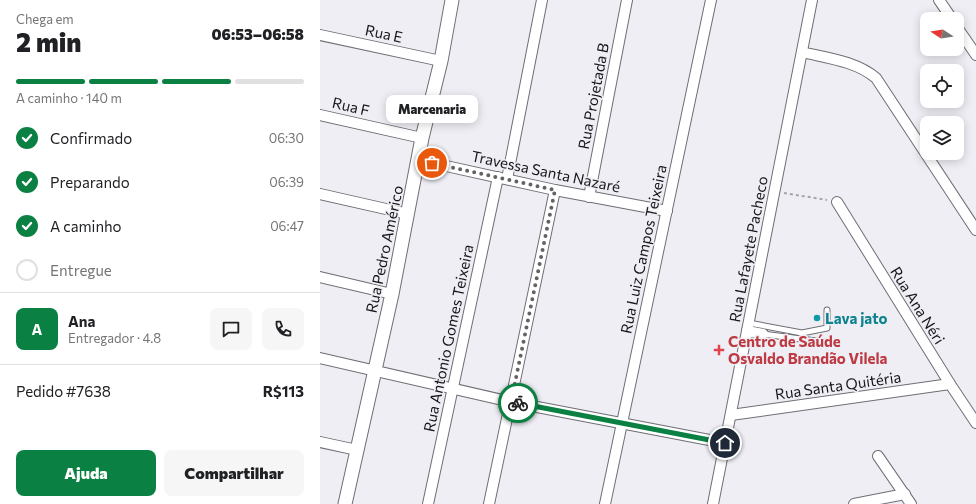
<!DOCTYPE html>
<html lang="pt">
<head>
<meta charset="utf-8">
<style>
	:root { --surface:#fff; --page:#f6f6f6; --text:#202124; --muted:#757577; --line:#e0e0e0; --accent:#0b8043 }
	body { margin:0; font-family:Commissioner,sans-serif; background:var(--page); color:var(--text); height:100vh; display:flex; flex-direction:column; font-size:15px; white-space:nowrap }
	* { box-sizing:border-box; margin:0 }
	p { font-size:13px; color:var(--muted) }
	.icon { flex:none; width:22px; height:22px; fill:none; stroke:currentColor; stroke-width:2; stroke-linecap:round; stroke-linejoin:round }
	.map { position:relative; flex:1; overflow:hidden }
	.drawer { display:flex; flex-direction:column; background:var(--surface); width:320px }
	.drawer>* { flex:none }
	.needle { width:26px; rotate:282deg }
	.buttons { position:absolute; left:600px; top:12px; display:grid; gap:8px }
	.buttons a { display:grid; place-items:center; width:44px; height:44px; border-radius:8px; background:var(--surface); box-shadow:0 2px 10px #0003; font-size:20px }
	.pin { position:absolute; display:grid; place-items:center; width:34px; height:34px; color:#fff; margin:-17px; border:2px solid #fff; border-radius:50%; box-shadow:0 1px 4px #0007 }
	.courier { position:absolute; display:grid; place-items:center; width:40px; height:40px; margin:-20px; border:3px solid #0b8043; border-radius:50%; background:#fff; color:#222; box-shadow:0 1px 5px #0007 }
	.bubble { position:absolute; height:28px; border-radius:8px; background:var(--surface); box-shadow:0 2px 10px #0003; font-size:13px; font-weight:800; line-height:28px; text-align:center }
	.headline em { font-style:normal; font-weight:800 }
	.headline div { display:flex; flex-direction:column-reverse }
	.headline { display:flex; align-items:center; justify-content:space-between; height:68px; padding:0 16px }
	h1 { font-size:26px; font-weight:800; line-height:30px }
	.bar { display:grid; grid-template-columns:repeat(4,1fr); gap:6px 4px; align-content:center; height:48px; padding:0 16px }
	.bar i { height:5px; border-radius:3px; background:var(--line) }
	.bar .on { background:var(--accent) }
	.bar p { grid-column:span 4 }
	.line { display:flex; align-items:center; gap:10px; padding:0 16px; border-top:1px solid var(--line) }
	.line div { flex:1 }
	.round { display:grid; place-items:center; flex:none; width:42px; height:42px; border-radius:8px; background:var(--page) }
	ol { padding:0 16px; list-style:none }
	li { display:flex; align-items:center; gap:12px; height:44px }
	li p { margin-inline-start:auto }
	li .icon { padding:4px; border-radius:50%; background:var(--accent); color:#fff; stroke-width:4 }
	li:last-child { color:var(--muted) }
	li i { width:22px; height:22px; border:2px solid var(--line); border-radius:50% }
	.cta { display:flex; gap:8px; margin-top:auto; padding:8px 16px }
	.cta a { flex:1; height:46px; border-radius:8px; background:var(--accent); color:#fff; font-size:16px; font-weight:800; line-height:46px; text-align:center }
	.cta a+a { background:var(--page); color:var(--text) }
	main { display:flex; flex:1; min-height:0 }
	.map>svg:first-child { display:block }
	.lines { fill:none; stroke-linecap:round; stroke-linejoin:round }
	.service-casing { stroke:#6e6e74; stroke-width:7 }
	.minor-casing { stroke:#6e6e74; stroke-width:12 }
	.tertiary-casing { stroke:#6e6e74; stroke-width:15 }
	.path { stroke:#a5a4a9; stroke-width:2; stroke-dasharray:3 3; stroke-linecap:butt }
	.service { stroke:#fff; stroke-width:5 }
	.minor { stroke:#fff; stroke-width:10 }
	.tertiary { stroke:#fff; stroke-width:13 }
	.done { stroke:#636266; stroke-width:4; stroke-dasharray:0 7.2 }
	.route { stroke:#0b8043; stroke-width:5 }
	.culture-dot { fill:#0f9aa8; stroke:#efeef5; stroke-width:1.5 }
	.health-dot { fill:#e0444e; stroke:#efeef5; stroke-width:1.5 }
	.labels { text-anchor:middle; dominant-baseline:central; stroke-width:3; stroke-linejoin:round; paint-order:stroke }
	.street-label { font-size:15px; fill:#171719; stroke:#efeef5 }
	.culture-label { font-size:15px; font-weight:bold; fill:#0d838f; stroke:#efeef5; text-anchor:start }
	.health-label { font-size:15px; font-weight:bold; fill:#be3a42; stroke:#efeef5; text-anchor:start }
</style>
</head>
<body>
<main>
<section class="drawer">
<div class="headline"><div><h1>2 min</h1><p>Chega em</p></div><em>06:53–06:58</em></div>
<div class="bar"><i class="on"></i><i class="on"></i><i class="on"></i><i></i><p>A caminho · 140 m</p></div>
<ol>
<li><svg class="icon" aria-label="check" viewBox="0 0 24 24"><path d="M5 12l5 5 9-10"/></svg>Confirmado<p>06:30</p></li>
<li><svg class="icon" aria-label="check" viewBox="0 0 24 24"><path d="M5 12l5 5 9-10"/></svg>Preparando<p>06:39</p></li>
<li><svg class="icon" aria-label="check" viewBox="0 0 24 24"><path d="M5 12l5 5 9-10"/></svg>A caminho<p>06:47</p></li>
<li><i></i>Entregue</li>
</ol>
<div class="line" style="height:72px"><b class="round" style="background:var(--accent);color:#fff">A</b><div><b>Ana</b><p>Entregador · 4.8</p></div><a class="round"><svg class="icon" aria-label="chat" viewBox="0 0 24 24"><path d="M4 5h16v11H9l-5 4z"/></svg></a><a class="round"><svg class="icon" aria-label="phone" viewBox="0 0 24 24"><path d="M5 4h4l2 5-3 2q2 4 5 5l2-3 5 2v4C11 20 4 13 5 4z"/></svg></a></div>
<div class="line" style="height:52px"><div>Pedido #7638</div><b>R$113</b></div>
<div class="cta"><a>Ajuda</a><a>Compartilhar</a></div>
</section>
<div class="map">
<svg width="656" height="504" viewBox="0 0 656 504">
	<rect width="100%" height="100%" fill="#efeef5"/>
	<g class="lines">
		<g class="service-casing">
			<g id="service">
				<polyline points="429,323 482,333 507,328 507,310"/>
				<polyline points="443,334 511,343"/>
			</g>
		</g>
		<g class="minor-casing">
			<g id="minor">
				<polyline points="619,0 632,19"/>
				<polyline points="637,27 656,55"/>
				<polyline points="0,35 121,61"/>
				<path d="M482,52C507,58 536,61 556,78L656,230"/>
				<polyline points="0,115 102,138"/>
				<polyline points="99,160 235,190 347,211"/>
				<polyline points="187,179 222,0"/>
				<polyline points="0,194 88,214"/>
				<polyline points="269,197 307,0"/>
				<polyline points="517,202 630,384 656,423"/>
				<polyline points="0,277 72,294"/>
				<polyline points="427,331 443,334"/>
				<polyline points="0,358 191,402 405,443"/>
				<polyline points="411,415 630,384"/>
				<polyline points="0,442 37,450"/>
				<polyline points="558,456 591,504"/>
				<polyline points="108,504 178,177"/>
				<polyline points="169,504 235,190"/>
				<polyline points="285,504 391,0"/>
				<polyline points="393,504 492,0"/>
				<polyline points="534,504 585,494"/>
			</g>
		</g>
		<g class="tertiary-casing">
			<polyline id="tertiary" points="25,504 72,294 102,138 121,61 132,0"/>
		</g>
		<polyline class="path" points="464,193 507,200"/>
		<use href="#service" class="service"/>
		<use href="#minor" class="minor"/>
		<use href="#tertiary" class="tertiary"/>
	</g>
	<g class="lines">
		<polyline class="done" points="112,163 235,190 191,402 198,403"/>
		<polyline class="route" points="198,403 405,443"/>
	</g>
	<circle class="culture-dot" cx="497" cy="318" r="4"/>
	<path class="health-dot" d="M397 344h4v4h4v4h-4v4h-4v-4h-4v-4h4z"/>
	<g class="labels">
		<g class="street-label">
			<text transform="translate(64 33) rotate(12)">Rua E</text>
			<text transform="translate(273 96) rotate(-79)">Rua Projetada B</text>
			<text transform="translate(31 106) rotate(13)">Rua F</text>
			<text transform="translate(226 171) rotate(12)">Travessa Santa Nazaré</text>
			<text transform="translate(64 249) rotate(-78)">Rua Pedro Américo</text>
			<text transform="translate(323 249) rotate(-78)">Rua Luiz Campos Teixeira</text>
			<text transform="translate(428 249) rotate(-79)">Rua Lafayete Pacheco</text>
			<text transform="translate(598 305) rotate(58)">Rua Ana Néri</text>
			<text transform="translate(128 338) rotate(-78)">Rua Antonio Gomes Teixeira</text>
			<text transform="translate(518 385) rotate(-8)">Rua Santa Quitéria</text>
		</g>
		<g class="culture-label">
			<text x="505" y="318">Lava jato</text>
		</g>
		<g class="health-label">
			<text x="408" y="341">Centro de Saúde<tspan x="408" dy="17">Osvaldo Brandão Vilela</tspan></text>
		</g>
	</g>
</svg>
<div class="buttons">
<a><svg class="needle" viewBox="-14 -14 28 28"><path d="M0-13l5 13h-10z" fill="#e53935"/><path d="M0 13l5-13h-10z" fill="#757577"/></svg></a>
<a><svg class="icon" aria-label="locate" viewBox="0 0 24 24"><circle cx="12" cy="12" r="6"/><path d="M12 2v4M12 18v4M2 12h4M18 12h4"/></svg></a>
<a><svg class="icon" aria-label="layers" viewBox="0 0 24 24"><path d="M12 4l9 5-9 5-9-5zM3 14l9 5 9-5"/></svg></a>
</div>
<div class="pin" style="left:112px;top:163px;background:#ea580c"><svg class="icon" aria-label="bag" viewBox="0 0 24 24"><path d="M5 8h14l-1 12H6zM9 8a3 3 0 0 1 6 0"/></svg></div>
<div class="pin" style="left:405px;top:443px;background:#1f2937"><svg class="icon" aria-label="home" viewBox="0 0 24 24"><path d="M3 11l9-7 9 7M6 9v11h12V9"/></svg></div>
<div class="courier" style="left:198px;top:403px"><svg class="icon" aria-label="bike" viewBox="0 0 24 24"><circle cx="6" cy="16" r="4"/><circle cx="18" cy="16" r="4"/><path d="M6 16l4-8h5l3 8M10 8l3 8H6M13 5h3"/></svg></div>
<div class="bubble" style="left:66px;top:95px;width:92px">Marcenaria</div>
</div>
</main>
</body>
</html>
